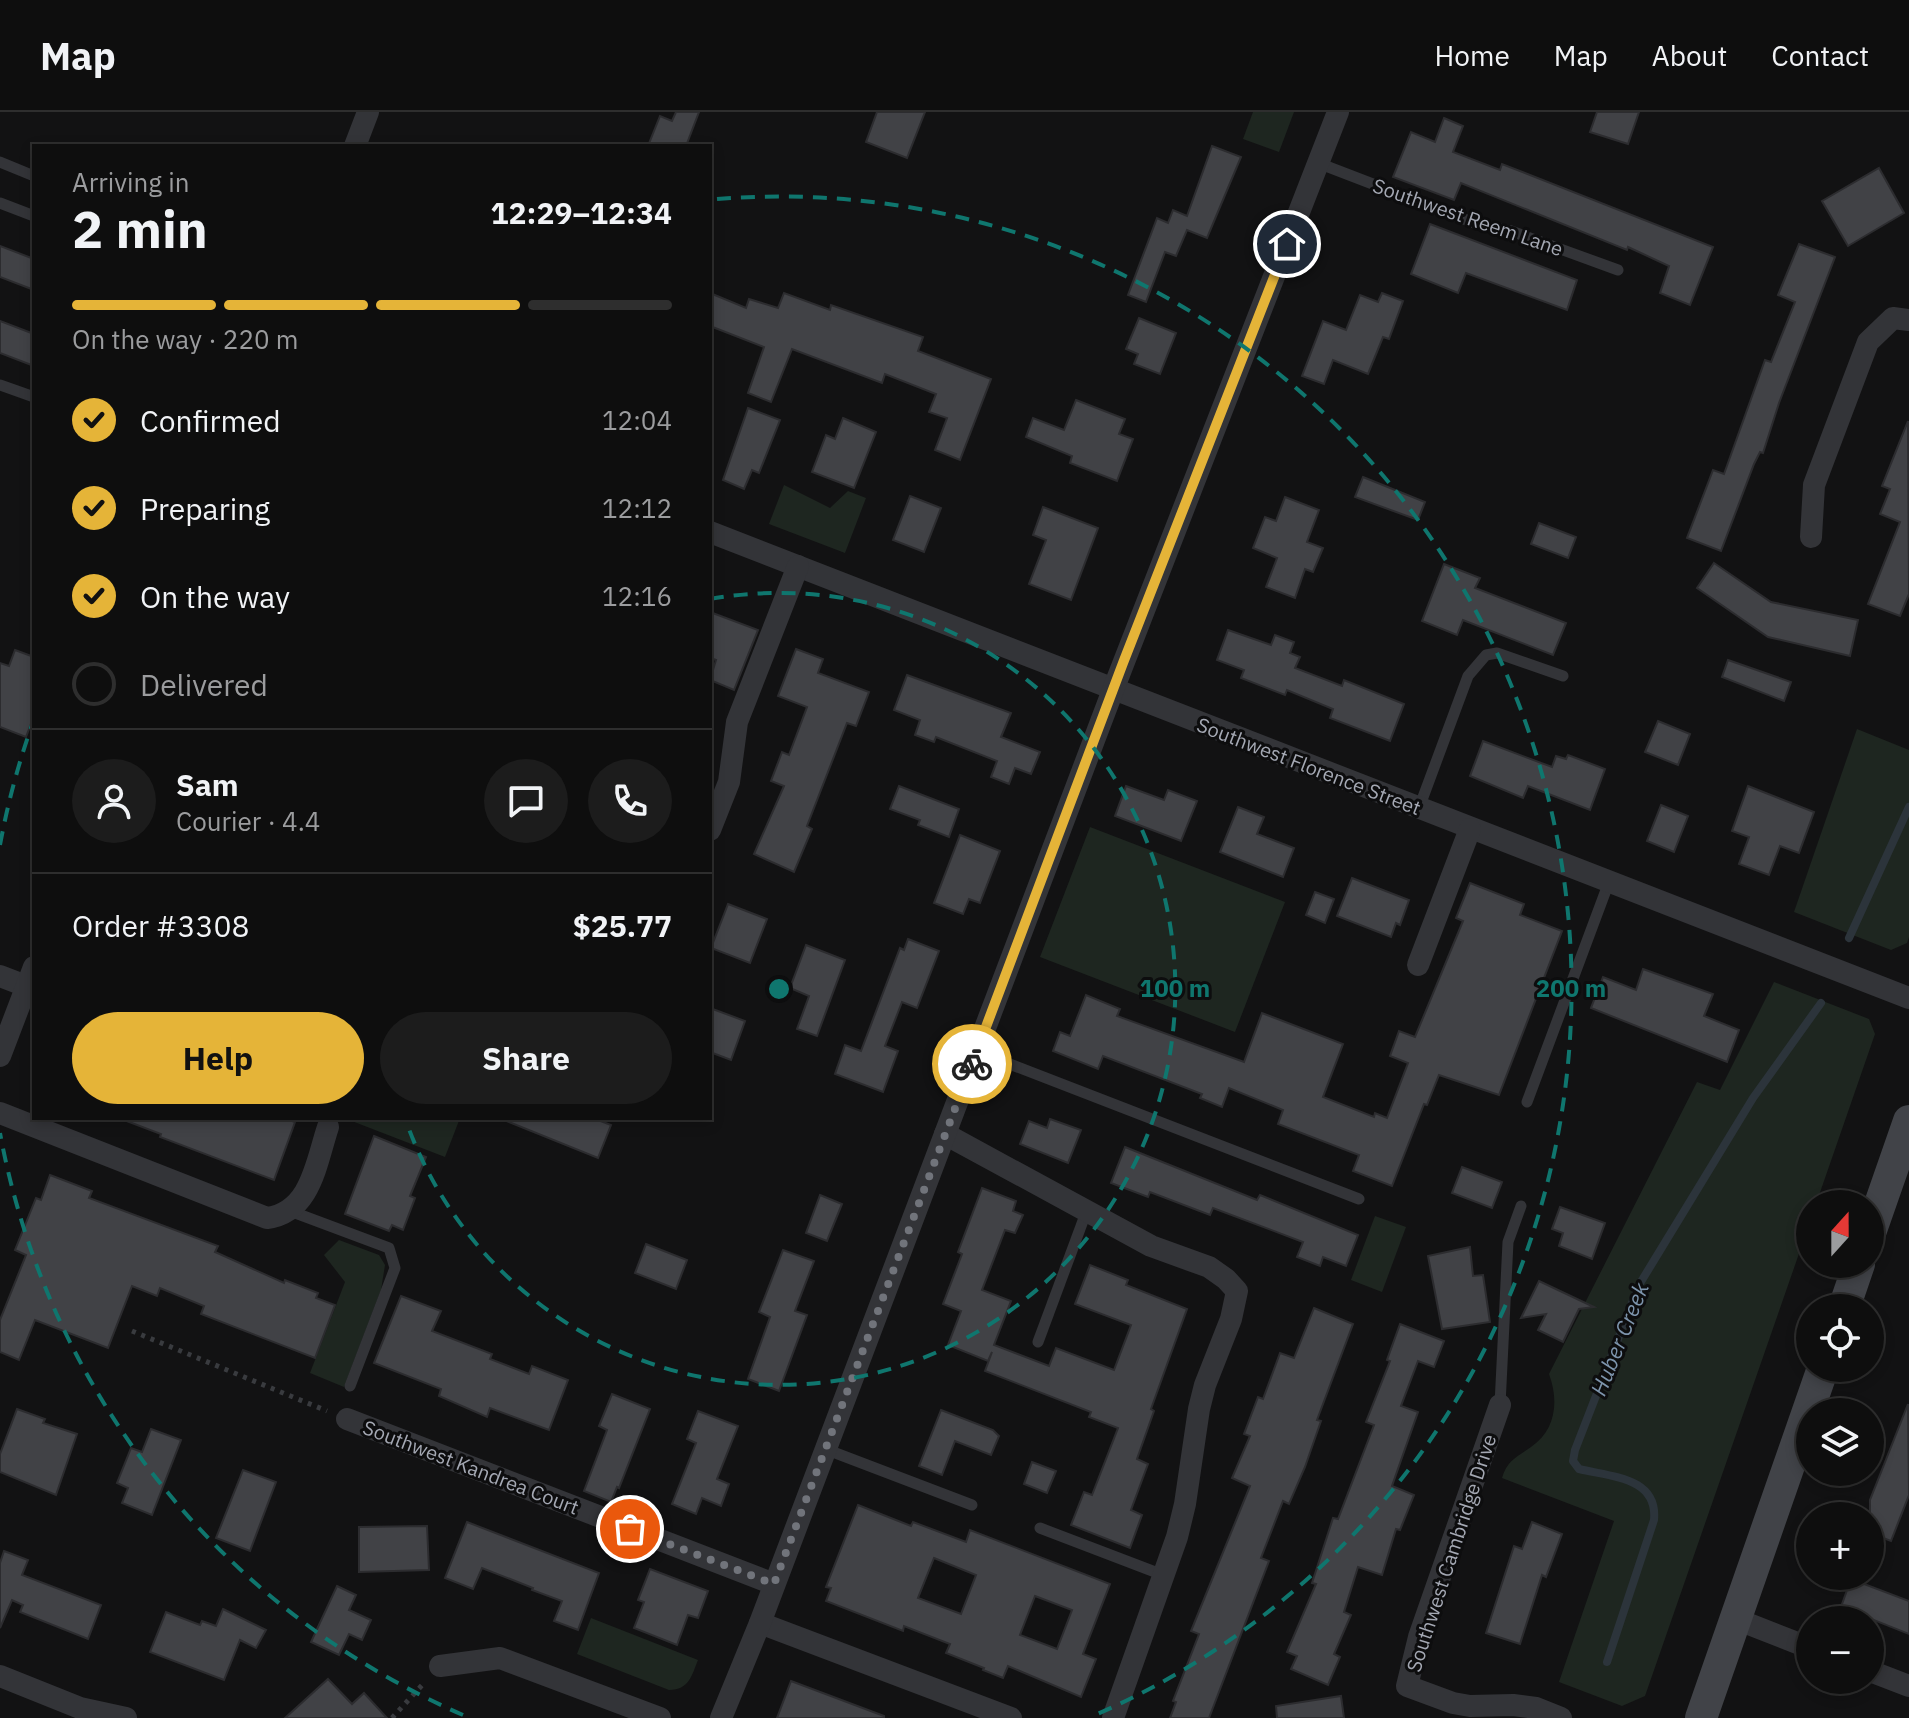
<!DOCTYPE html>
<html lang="en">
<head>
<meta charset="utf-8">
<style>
	:root { --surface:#0e0e0e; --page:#1c1c1c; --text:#f1f3f6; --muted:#9b9c9e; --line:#2e2e2e; --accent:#e5b438 }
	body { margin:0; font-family:"IBM Plex Sans",sans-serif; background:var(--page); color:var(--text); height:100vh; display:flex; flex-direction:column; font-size:30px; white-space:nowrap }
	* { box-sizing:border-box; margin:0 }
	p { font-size:26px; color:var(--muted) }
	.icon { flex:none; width:44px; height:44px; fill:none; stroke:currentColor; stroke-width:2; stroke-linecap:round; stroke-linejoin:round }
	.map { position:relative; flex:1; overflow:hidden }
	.details { position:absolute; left:32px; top:32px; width:680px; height:976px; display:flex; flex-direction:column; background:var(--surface); border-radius:0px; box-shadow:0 4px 12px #0003,0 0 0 2px var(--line) }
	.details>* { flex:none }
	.needle { width:52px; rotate:21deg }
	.fabs { position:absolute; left:1796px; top:1078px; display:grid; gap:16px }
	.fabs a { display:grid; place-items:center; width:88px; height:88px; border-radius:50%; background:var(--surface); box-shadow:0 4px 12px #0003,0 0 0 2px var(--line); font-size:40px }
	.pin { position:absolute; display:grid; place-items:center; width:68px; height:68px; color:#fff; margin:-34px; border:4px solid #fff; border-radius:50%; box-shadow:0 2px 8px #0007 }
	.courier { position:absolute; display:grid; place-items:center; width:80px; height:80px; margin:-40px; border:6px solid #e5b438; border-radius:50%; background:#fff; color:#222; box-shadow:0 2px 10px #0007 }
	.summary em { font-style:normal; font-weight:800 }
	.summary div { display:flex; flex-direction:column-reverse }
	.summary { display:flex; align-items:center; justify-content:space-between; height:136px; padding:0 40px }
	h1 { font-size:52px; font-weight:800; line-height:60px }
	.bar { display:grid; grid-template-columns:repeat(4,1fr); gap:12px 8px; align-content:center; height:96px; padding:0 40px }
	.bar i { height:10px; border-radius:6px; background:var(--line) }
	.bar .active { background:var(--accent) }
	.bar p { grid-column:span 4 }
	.line { display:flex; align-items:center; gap:20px; padding:0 40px; border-top:2px solid var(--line) }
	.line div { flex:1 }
	.round { display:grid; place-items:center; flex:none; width:84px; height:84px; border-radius:42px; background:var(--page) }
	ol { padding:0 40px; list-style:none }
	li { display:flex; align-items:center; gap:24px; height:88px }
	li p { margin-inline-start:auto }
	li .icon { padding:8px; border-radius:50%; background:var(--accent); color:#111; stroke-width:4 }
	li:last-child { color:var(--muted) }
	li i { width:44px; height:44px; border:4px solid var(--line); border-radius:50% }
	.cta { display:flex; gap:16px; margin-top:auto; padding:16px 40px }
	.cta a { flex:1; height:92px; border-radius:48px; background:var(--accent); color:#111; font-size:32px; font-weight:800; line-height:92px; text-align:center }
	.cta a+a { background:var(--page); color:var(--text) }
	header { display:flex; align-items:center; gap:48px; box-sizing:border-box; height:112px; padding:0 40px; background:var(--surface); border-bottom:2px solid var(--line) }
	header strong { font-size:38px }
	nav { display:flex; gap:44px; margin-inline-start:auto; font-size:28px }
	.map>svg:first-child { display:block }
	.green { fill:#1e2620 }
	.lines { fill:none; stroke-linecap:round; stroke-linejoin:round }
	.stream { stroke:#2c343b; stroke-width:8 }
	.building { fill:#414246; stroke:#2c2c2f; stroke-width:2; fill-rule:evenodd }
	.path { stroke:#393b3f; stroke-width:5; stroke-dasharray:4 6; stroke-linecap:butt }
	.service { stroke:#333438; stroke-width:11 }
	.minor { stroke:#333438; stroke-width:22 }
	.secondary { stroke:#414348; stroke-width:32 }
	.done { stroke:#71747b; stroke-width:8; stroke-dasharray:0 14.4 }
	.route { stroke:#e5b438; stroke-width:10 }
	.ring { fill:none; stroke:#0f766e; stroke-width:4; stroke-dasharray:14 10 }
	.labels { text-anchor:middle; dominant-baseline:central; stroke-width:6; stroke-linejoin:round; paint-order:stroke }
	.street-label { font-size:20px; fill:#a4a8b3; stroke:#0d0d0e }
	.water-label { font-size:22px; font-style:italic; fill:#7d94ac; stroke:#0d0d0e }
	.centre { fill:#0f766e; stroke:#0d0d0e; stroke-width:4 }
	.ring-label { font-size:24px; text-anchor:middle; font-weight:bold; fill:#0f766e; stroke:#0d0d0e; stroke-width:6; stroke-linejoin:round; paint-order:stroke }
</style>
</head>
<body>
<header>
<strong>Map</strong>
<nav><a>Home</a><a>Map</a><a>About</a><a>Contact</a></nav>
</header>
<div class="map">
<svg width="1909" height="1606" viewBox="0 0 1909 1606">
	<rect width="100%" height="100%" fill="#121213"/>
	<g class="green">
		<polygon points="1253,0 1294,0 1279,40 1243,27"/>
		<polygon points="784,373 830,396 848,379 866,386 845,441 769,412"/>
		<polygon points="1857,617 1909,638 1909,825 1907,831 1891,838 1794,800"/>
		<polygon points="1090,715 1285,790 1235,920 1040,845"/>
		<path d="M1774,870L1869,907L1875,922L1816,1092H1810V1110L1645,1584L1622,1594L1559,1570L1614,1409L1502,1366C1507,1348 1517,1345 1531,1335C1556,1318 1559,1289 1549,1262L1697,970L1720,978Z"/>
		<polygon points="344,1006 460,1006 445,1045"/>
		<polygon points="1375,1104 1406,1115 1382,1180 1351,1168"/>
		<polygon points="339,1128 379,1143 385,1153 381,1178 344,1275 310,1261 345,1170 324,1143"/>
		<path d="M591,1506L698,1548C692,1563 689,1578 669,1578L577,1542Z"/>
	</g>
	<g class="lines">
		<g class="stream">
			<polyline points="1849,826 1909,695"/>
			<path d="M1607,1550L1654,1408C1658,1365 1611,1365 1579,1357L1573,1349L1575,1338L1639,1173L1753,986L1821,891"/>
		</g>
	</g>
	<g class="building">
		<polygon points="676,0 699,0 686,34 648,34 660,4 672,9"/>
		<polygon points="877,0 925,0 907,46 866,30"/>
		<polygon points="1597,0 1639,0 1628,32 1590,20"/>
		<polygon points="1444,6 1463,14 1453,40 1500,58 1502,52 1713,135 1690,193 1660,181 1669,154 1628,135 1627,138 1461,71 1454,88 1393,65 1411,20 1435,30"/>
		<polygon points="1212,34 1241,45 1207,126 1187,118 1176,144 1165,140 1146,190 1128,183 1157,106 1168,111 1173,98 1187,104"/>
		<polygon points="1879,56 1904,101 1848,134 1822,89"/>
		<polygon points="1430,112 1577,168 1567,198 1466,161 1458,181 1411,162"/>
		<polygon points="1799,132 1835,145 1779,291 1763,341 1760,340 1754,352 1721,439 1687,426 1713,358 1724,362 1765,248 1771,250 1795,190 1778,183"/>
		<polygon points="0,134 34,147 34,178 0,165"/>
		<polygon points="710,181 746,196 749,187 778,196 784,181 830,198 831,193 923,225 918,239 991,267 960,348 935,338 947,306 929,300 936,282 885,262 882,271 792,237 771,290 748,281 764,235 710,214"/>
		<polygon points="1382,181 1403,189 1389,227 1383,225 1368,262 1333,248 1324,272 1302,264 1323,209 1346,218 1360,183 1378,190"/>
		<polygon points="1139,206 1176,221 1160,262 1134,252 1138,242 1126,237"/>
		<polygon points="0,209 34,222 34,254 0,241"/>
		<polygon points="1076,288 1125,307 1119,322 1133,327 1117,369 1070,351 1072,344 1026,325 1033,306 1064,318"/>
		<polygon points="748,296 780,308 759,361 752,358 744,377 723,368"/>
		<polygon points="843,306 876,320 854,376 812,360 826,323 835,327"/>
		<polygon points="1908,309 1909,482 1900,504 1868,492 1900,410 1880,402 1890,377 1882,374"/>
		<polygon points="1363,365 1425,390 1418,408 1355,385"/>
		<polygon points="910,384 941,396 924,440 893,428"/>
		<polygon points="1285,385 1319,398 1307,430 1323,436 1313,460 1305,457 1295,486 1266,475 1277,446 1253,436 1265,405 1276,409"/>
		<polygon points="1043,395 1098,416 1071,488 1029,472 1046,428 1033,423"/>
		<polygon points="1539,411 1576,425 1568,446 1531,432"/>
		<polygon points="1714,451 1771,490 1858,508 1850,544 1768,525 1697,476"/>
		<polygon points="1444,452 1480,466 1475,476 1566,511 1553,543 1463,508 1457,523 1422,509"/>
		<polygon points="710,500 758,518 734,578 710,568 716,548 710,546"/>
		<polygon points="1228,518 1271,533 1275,523 1294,530 1290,541 1300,545 1295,556 1342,574 1344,568 1404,592 1390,629 1330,606 1333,597 1287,578 1285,583 1241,566 1244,558 1217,548"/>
		<polygon points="796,537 823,547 818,561 869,580 856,614 847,611 807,714 812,717 794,760 754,742 784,674 771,669 782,640 789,643 807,595 778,584"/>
		<polygon points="15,538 34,545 34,604 26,625 0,615 0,551 9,554"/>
		<polygon points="1728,548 1791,570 1784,589 1722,565"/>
		<polygon points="907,563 1011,601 1001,625 1040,640 1031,662 1015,656 1009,672 991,665 997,649 936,625 934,630 915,623 920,608 894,598"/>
		<polygon points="1658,609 1690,622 1678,653 1645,640"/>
		<polygon points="1483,629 1552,655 1556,644 1566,647 1568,643 1605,657 1590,698 1528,674 1523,686 1470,664"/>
		<polygon points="899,674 959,697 949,725 918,713 920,708 890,697"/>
		<polygon points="1126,674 1164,688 1168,678 1197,689 1181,729 1115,704"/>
		<polygon points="1748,674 1814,700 1799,741 1780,734 1769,763 1739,752 1749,725 1732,719"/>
		<polygon points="1661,693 1688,704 1674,740 1647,729"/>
		<polygon points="1238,695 1264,705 1257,722 1294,736 1283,765 1220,740"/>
		<polygon points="960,723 1000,739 980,791 969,787 963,802 934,791"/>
		<polygon points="1352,766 1409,788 1400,813 1396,811 1391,825 1337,804"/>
		<polygon points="1470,771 1524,792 1520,803 1562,819 1499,983 1439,963 1427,993 1424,992 1392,1074 1353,1059 1359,1043 1278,1012 1283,998 1229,976 1222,995 1200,986 1202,982 1103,944 1098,957 1053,939 1060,920 1070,924 1086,883 1120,897 1117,904 1244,950 1262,901 1343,932 1323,985 1374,1005 1375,1001 1387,1006 1408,951 1390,944 1399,919 1415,925 1463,809 1456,806"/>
		<polygon points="1315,780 1334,787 1325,811 1306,803"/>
		<polygon points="728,792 767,807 750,851 711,836"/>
		<polygon points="908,827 939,839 917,896 902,890 885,934 898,939 883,980 835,962 845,933 861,939 900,836 904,838"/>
		<polygon points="806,833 845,848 817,924 797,917 809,884 790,876"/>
		<polygon points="1643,857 1713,882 1704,904 1739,918 1727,950 1591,896 1603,865 1636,878"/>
		<polygon points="710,896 745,909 731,948 710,940"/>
		<polygon points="124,1006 284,1006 295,1010 274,1068 160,1025 161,1022 124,1008"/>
		<polygon points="499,1006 593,1006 611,1013 598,1046"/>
		<polygon points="1050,1007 1081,1018 1068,1051 1020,1032 1029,1009 1047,1016"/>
		<polygon points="374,1024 426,1045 410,1084 415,1086 403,1118 392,1113 389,1119 345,1102"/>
		<polygon points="1125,1035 1257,1088 1260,1083 1358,1123 1346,1154 1323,1145 1320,1154 1297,1145 1303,1130 1213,1096 1210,1103 1150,1080 1148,1085 1111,1071"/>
		<polygon points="1462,1055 1502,1070 1492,1096 1452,1081"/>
		<polygon points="50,1063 92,1079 89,1086 218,1134 215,1140 284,1171 285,1168 318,1181 316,1186 335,1193 315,1246 201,1202 204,1194 160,1176 157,1184 132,1174 108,1236 35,1208 19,1248 0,1240 0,1208 26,1143 15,1138 36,1086 41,1088"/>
		<polygon points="982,1076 1016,1089 1013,1099 1023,1103 1015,1121 1005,1118 982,1178 1011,1189 994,1233 1049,1254 1056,1236 1114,1258 1131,1213 1075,1192 1090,1153 1128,1168 1126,1173 1187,1197 1151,1297 1154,1299 1137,1347 1148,1352 1131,1398 1142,1403 1130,1436 1071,1413 1084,1380 1092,1383 1118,1316 1089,1305 1091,1300 985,1259 992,1240 988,1249 948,1233 961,1199 943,1192 962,1142 958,1140"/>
		<polygon points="820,1083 842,1092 827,1129 806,1121"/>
		<polygon points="1560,1095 1605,1111 1592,1147 1559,1134 1563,1121 1552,1117"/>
		<polygon points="646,1132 687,1148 676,1177 635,1161"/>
		<polygon points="1470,1135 1473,1164 1483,1163 1490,1210 1442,1217 1428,1144"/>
		<polygon points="783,1138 814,1149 795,1199 807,1203 779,1279 748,1267 770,1205 759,1200"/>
		<polygon points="1539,1169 1594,1195 1579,1197 1563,1230 1538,1218 1546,1202 1521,1206"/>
		<polygon points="401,1184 441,1199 432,1219 492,1242 490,1247 529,1262 532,1254 568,1268 549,1318 490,1296 487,1305 439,1284 441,1277 374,1251"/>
		<polygon points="1314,1196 1353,1212 1317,1308 1321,1309 1305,1355 1289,1392 1283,1389 1261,1446 1269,1449 1209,1606 1170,1606 1176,1590 1173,1589 1199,1522 1191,1519 1250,1374 1232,1366 1250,1324 1244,1322 1258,1285 1263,1287 1280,1241 1294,1246"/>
		<polygon points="1400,1212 1444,1229 1434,1255 1418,1249 1401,1294 1418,1300 1392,1374 1414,1383 1400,1418 1396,1417 1382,1463 1358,1455 1344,1500 1351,1503 1334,1542 1340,1545 1328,1573 1291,1557 1297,1544 1287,1540 1316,1472 1312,1471 1333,1406 1338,1407 1374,1313 1366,1310 1390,1249 1387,1248"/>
		<polygon points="612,1282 650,1297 619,1376 617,1375 611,1390 584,1379 607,1318 599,1314"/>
		<polygon points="1908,1292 1909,1383 1891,1429 1870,1421 1870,1388"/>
		<polygon points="17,1297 45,1307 43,1311 77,1322 56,1383 0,1360 0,1342"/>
		<polygon points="941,1298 993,1318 999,1324 991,1343 955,1329 942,1363 919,1354"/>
		<polygon points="698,1299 738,1314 717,1367 729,1372 721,1394 702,1386 696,1402 672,1392 696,1331 687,1327"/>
		<polygon points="151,1317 181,1328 152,1403 122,1391 128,1376 117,1371 131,1336 142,1340"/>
		<polygon points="1032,1350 1056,1359 1047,1381 1024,1372"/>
		<polygon points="243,1358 276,1370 250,1439 216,1426"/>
		<path d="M858,1393L911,1414L913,1410L966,1430L970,1418L1110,1472L1083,1542L1096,1547L1081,1585L1008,1554L1003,1566L983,1558L984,1556L946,1541L950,1532L904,1514L903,1519L826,1489L831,1476L826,1475ZM934,1446L976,1463L961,1502L918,1486ZM1035,1484L1072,1498L1057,1537L1020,1523Z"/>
		<polygon points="467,1410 599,1461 578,1518 554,1509 562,1489 532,1478 533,1476 482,1456 473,1477 445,1466"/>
		<polygon points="1532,1410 1562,1422 1546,1465 1542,1463 1520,1532 1486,1521 1514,1434 1522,1437"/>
		<polygon points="427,1414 429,1458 359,1460 359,1415"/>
		<polygon points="4,1439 28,1448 22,1463 101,1493 88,1527 20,1500 23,1493 12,1488 0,1516 0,1451"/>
		<polygon points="650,1457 708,1479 698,1506 688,1503 677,1533 634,1516 644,1490 638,1488"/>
		<polygon points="1851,1467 1909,1489 1909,1522 1841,1495"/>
		<polygon points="337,1474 356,1483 349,1498 371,1508 362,1528 349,1522 339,1543 311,1530"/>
		<polygon points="223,1497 266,1518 256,1536 240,1528 224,1568 150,1540 166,1500 200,1513 202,1509 216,1514"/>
		<polygon points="328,1567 352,1592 364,1581 387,1606 285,1606"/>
		<polygon points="791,1569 884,1604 884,1606 777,1606"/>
		<polygon points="1341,1584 1344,1606 1277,1606 1276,1594"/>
	</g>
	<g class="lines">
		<g class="path">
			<polyline points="132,1219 327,1299"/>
			<polyline points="392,1606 424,1571"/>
		</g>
		<g class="service">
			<polyline points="0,50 34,64"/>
			<polyline points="1318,51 1477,112 1511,119 1618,158"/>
			<polyline points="0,91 34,104"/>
			<polyline points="0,273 34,285"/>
			<polyline points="1419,696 1468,564 1486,543 1497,541 1563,564"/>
			<polyline points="976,939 1359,1087"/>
			<polyline points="1527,990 1609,770"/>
			<polyline points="290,1099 389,1136 395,1156 350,1274"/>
			<polyline points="1038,1230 1087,1098"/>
			<polyline points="1500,1293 1508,1130 1521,1094"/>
			<polyline points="825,1337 972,1393"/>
			<polyline points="1040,1416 1163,1463"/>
		</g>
		<g class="minor">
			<polyline points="355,34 368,0"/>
			<polyline points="710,420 1909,886"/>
			<polyline points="1811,425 1814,373 1868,230 1893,206 1909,208"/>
			<polyline points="710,718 729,670 737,610 798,454"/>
			<polyline points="1418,853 1470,717"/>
			<polyline points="0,864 26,874"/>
			<polyline points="0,944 34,855"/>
			<path d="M0,1001L267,1106C311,1100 316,1051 328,1015"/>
			<polyline points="945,1022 1151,1134 1209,1155 1226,1167 1237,1179 1231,1207 1205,1273 1199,1297 1185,1392 1177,1425 1113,1606"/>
			<polyline points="1500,1293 1419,1525 1407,1574 1453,1591 1470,1594 1513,1593 1536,1596 1561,1606"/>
			<polyline points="347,1307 774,1472"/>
			<polyline points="1736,1507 1810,1536"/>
			<polyline points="760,1511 1011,1606"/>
			<polyline points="440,1554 500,1546 660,1606"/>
			<polyline points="1870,1559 1909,1574"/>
			<polyline points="0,1564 80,1596 126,1606"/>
			<polyline points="721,1606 760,1511 1113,578 1338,0"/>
		</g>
		<g class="secondary">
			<polyline points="1870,1121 1909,1009"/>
			<polyline points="1844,1196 1859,1152"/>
			<polyline points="1701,1606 1823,1256"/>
		</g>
	</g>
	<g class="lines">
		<polyline class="done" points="630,1417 774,1472 972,952"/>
		<polyline class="route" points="972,952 1123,551 1287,132"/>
	</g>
	<g class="ring">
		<path d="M710 487A396 396 0 1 1 406 1009"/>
		<path d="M463 1603A792 792 0 0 1 0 1021M0 733A792 792 0 0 1 32 613M717 87A792 792 0 0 1 1095 1603"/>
	</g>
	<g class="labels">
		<g class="street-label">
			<text transform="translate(1468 105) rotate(19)">Southwest Reem Lane</text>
			<text transform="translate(1309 654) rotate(21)">Southwest Florence Street</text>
			<text transform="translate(471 1355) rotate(21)">Southwest Kandrea Court</text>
			<text transform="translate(1451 1441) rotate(-72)">Southwest Cambridge Drive</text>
		</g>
		<g class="water-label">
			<text transform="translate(1619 1227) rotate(-68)">Huber Creek</text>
		</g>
	</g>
	<circle cx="779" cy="877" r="12" class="centre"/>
	<g class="ring-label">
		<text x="1175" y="885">100 m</text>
		<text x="1571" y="885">200 m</text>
	</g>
</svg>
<div class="fabs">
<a><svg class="needle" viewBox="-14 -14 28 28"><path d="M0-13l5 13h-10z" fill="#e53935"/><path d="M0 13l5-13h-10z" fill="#9b9c9e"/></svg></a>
<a><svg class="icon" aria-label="locate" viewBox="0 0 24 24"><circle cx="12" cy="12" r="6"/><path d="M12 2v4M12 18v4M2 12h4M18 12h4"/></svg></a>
<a><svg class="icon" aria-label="layers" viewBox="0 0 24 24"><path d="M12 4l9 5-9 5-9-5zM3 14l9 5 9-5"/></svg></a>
<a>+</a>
<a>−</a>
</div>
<div class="pin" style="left:630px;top:1417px;background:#ea580c"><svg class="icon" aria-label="bag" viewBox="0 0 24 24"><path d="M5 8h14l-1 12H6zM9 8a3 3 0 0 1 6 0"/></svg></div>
<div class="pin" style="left:1287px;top:132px;background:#1f2937"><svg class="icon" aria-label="home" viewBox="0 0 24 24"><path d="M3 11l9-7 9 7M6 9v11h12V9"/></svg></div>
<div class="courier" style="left:972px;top:952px"><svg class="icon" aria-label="bike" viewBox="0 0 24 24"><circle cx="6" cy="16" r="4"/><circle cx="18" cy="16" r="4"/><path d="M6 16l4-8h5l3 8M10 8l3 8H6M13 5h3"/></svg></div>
<section class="details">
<div class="summary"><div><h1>2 min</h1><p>Arriving in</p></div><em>12:29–12:34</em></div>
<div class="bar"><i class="active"></i><i class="active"></i><i class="active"></i><i></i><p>On the way · 220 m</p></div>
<ol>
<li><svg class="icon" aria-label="check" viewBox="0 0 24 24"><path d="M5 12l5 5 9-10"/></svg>Confirmed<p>12:04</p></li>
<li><svg class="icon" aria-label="check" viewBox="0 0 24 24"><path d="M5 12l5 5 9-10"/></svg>Preparing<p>12:12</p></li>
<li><svg class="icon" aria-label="check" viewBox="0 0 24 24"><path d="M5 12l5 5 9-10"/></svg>On the way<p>12:16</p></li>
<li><i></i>Delivered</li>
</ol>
<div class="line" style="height:144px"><a class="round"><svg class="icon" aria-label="person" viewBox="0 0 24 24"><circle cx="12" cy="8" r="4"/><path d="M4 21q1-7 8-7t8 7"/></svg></a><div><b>Sam</b><p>Courier · 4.4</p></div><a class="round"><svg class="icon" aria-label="chat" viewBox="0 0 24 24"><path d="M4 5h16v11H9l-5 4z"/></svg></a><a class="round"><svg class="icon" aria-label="phone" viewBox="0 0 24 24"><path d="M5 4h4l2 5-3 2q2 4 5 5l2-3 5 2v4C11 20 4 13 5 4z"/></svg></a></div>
<div class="line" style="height:104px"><div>Order #3308</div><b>$25.77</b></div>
<div class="cta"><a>Help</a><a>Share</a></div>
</section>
</div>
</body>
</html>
